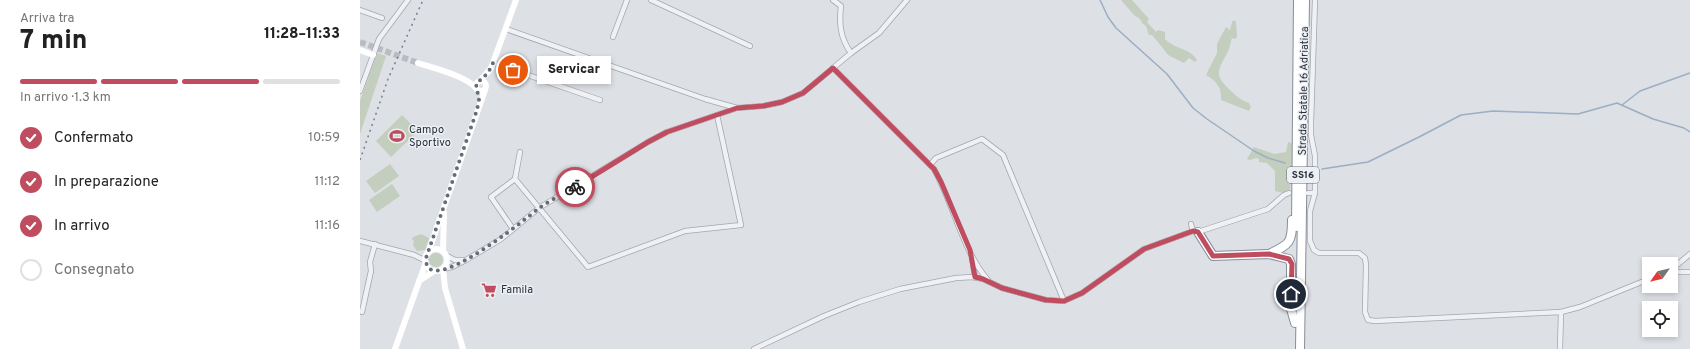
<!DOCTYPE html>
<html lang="it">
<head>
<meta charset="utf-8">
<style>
	:root { --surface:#fff; --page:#f2f2f2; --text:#222; --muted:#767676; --line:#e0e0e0; --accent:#bf4c5f }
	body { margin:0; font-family:Overpass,sans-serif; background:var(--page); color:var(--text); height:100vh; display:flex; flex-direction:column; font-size:15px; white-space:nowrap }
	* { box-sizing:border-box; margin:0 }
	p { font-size:13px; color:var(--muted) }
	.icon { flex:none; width:22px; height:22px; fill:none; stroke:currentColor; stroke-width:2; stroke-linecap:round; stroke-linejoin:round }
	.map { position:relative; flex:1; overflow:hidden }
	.drawer { display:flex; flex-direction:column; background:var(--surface); width:360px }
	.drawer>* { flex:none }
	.needle { width:26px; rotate:236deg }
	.fabs { position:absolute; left:1282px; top:257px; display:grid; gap:8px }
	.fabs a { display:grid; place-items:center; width:36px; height:36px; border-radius:0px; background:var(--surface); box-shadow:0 2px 6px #0003; font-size:20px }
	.pin { position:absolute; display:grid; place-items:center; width:34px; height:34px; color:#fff; margin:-17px; border:2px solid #fff; border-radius:50%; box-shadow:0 1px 4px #0007 }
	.courier { position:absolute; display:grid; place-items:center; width:40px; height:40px; margin:-20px; border:3px solid #bf4c5f; border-radius:50%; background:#fff; color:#222; box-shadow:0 1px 5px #0007 }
	.bubble { position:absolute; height:28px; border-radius:0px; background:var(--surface); box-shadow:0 2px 6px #0003; font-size:13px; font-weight:800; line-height:28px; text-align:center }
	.head em { font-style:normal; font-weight:800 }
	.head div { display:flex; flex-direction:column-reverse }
	.head { display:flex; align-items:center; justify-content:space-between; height:68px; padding:0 20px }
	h1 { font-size:26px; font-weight:800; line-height:30px }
	.bar { display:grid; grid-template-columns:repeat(4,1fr); gap:6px 4px; align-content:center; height:48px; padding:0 20px }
	.bar i { height:5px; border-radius:3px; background:var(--line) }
	.bar .active { background:var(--accent) }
	.bar p { grid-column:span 4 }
	ol { padding:0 20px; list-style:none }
	li { display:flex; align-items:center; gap:12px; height:44px }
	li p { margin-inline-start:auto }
	li .icon { padding:4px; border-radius:50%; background:var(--accent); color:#fff; stroke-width:4 }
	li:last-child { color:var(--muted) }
	li i { width:22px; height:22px; border:2px solid var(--line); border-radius:50% }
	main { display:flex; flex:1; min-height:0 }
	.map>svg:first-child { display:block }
	.green { fill:#c3cebf }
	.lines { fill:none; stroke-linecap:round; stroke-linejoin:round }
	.stream { stroke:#9baec2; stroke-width:1.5 }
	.secondary-tunnel { stroke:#b9bdc3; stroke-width:6; stroke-dasharray:6 3; stroke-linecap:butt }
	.street-casing { stroke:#a3a7ae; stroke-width:6 }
	.highway-casing { stroke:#868e9a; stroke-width:10 }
	.street { stroke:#eff1f4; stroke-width:4.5 }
	.secondary { stroke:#fff; stroke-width:6 }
	.highway { stroke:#fff; stroke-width:8 }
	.rail { stroke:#78808d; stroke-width:1.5; stroke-dasharray:2 4; stroke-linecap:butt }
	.done { stroke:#676d76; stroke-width:4; stroke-dasharray:0 7.2 }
	.route { stroke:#bf4c5f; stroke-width:5 }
	.labels { text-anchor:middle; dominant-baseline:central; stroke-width:3; stroke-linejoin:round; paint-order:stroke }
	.shield { fill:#eceff3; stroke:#636972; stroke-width:1 }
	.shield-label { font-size:10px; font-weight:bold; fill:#282f3a }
	.street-label { font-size:11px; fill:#282f3a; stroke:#eceff3 }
	.poi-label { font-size:11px; fill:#282f3a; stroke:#eceff3; text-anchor:start }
</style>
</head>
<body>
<main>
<section class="drawer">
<div class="head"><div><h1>7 min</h1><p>Arriva tra</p></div><em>11:28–11:33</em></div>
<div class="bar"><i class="active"></i><i class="active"></i><i class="active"></i><i></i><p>In arrivo · 1.3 km</p></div>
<ol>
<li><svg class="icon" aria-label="check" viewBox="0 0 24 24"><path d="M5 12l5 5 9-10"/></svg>Confermato<p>10:59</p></li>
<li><svg class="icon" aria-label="check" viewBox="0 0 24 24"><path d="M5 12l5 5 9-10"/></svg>In preparazione<p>11:12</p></li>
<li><svg class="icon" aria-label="check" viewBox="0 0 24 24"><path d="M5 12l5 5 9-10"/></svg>In arrivo<p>11:16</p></li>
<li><i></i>Consegnato</li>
</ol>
</section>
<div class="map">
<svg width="1330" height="349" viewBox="0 0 1330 349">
	<rect width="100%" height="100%" fill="#dde0e5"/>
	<g class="green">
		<path d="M761,0H772L789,19L787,22L796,32L798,30L805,32V39C814,49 830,48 837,60L835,62L829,58L824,63L808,55L802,47L792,35H789L786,26L783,24L780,19L774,15Z"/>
		<path d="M874,20L876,22L877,37L875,39L872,38C870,43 870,49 867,53C857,72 854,75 871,91C876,96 882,101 889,103L891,107L889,111L861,100C862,87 856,81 846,75L857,53V44L866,27L870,30L872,22Z"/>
		<polygon points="17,53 26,56 0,134 0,101"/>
		<polygon points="42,115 58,131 31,157 16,141"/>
		<polygon points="928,142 933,144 930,191 924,193 915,191 915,171 907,163 899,162 899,159 896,158 890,160 887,159 894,147 914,154 926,152"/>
		<polygon points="30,164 39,176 15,193 6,181"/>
		<polygon points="32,184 40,196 17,212 9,200"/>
		<polygon points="61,234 69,238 65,250 57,251 53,245 54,241 52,239 53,237"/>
		<circle cx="76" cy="260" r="7"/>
	</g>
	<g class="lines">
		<g class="stream">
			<polyline points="740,0 748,17 756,28 807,74 833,108 847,119 894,151 908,158 925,163"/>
			<polyline points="1262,105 1280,91 1330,73"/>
			<polyline points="962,169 1008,162 1061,136 1101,115 1133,111 1218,114 1257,103 1293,119 1324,128 1330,132"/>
		</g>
		<polyline class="secondary-tunnel" points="0,42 58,63"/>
		<g class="street-casing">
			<g id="street">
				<polyline points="291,0 390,46"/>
				<path d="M473,0L481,6C479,23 480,38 491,53"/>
				<polyline points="955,0 951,122 951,135 955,156 955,193 950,211 950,241 954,250 959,253 999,253 1005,258 1006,265 1005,312 1008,320 1015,321 1201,312 1200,349"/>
				<polyline points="0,10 22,18"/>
				<polyline points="146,29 345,99 377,108"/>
				<polyline points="253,37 267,0"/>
				<polyline points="133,63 240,100"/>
				<path d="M473,68L574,169C593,203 603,252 628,280"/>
				<polyline points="0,91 19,39 48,0"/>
				<polyline points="570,165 576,158 622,139 643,155 704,301"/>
				<polyline points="155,179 228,267 325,231 381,225 357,115"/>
				<polyline points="948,193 955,193"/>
				<polyline points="831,224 833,231"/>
				<polyline points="153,229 131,197 155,179 160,152"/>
				<polyline points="0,241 54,255 66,261"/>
				<polyline points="87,256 95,260 104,260"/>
				<polyline points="612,258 615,277"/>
				<polyline points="83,269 92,267 106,260 141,239 179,208 288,142 307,132 377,108 403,106 422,102 443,93 491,53 519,33 547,0"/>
				<polyline points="1311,270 1330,254"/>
				<polyline points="1311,272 1330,272"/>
				<polyline points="2,312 11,271 10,262 15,244"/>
				<polyline points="1201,312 1220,307 1289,279"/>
				<polyline points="394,349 464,316 499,302 540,289 596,278 612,277 623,279 642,288 686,300 704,301 722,293 784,249 833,231 838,232 908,209 924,195 929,193"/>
			</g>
		</g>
		<g class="highway-casing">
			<g id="highway">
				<polyline points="936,227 938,0"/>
				<polyline points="838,232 853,256 909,254 929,259 931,264 931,309 935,323"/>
				<path d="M909,254C930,244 932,243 932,220"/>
				<polyline points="940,349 945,0"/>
			</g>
		</g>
		<use href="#street" class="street"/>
		<g class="secondary">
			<polyline points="0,50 13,55"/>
			<path d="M58,63C74,68 106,76 116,88"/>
			<circle cx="121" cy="86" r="5"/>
			<polyline points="120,81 131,68 156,0"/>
			<circle cx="76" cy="260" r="11"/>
			<polyline points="83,251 84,213"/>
			<polyline points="68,253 125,90"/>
			<polyline points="83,269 85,288 103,349"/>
			<polyline points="59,281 74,271"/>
			<polyline points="35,349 66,262"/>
		</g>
		<use href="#highway" class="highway"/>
		<polyline class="rail" points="0,160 28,79 63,0"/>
	</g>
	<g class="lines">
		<path class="done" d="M153,70L133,63L128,73L116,84L119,100L117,110L66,258C64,302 168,217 178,209C189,201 203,194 215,187"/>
		<polyline class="route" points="215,187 288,142 307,132 377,108 403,106 422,102 443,93 473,68 574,169 581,182 610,250 615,277 623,279 642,288 686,300 704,301 722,293 784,249 833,231 838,232 853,256 909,254 929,259 932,264 931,294"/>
	</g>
	<defs>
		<g id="stadium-bare" transform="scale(1.2)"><path d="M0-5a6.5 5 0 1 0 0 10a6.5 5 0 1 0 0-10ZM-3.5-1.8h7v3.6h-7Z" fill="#bf4c5f" stroke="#eceff3" stroke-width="2.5" paint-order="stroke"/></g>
		<g id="supermarket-bare" transform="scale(1.2)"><path d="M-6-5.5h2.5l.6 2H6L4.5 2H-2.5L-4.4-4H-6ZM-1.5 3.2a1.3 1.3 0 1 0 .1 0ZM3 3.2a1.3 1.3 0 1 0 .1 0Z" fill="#bf4c5f" stroke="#eceff3" stroke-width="2.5" paint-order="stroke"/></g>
	</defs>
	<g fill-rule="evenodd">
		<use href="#stadium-bare" x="37" y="136"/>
		<use href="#supermarket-bare" x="129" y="290"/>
	</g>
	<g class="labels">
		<rect class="shield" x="927" y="167" width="32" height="16" rx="3"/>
		<g class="shield-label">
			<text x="943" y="175">SS16</text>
		</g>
		<g class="street-label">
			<text transform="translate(944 91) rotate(-89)">Strada Statale 16 Adriatica</text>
		</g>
		<g class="poi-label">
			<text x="49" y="130">Campo<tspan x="49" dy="13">Sportivo</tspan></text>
			<text x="141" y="290">Famila</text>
		</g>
	</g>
</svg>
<div class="fabs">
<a><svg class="needle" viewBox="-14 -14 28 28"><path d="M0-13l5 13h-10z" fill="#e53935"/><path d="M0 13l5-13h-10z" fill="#767676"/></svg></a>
<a><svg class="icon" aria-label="locate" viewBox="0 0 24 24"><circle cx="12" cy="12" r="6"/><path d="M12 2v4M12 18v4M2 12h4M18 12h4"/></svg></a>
</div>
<div class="pin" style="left:153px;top:70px;background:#ea580c"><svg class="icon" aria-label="bag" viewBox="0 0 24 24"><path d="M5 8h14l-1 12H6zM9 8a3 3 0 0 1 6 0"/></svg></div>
<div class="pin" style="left:931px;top:294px;background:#1f2937"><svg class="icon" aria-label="home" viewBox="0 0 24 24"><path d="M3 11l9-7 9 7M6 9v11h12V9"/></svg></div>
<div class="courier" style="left:215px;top:187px"><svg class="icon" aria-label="bike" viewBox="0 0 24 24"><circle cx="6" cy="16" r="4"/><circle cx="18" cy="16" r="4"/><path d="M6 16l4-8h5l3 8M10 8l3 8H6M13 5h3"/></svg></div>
<div class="bubble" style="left:177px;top:56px;width:74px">Servicar</div>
</div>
</main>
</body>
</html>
